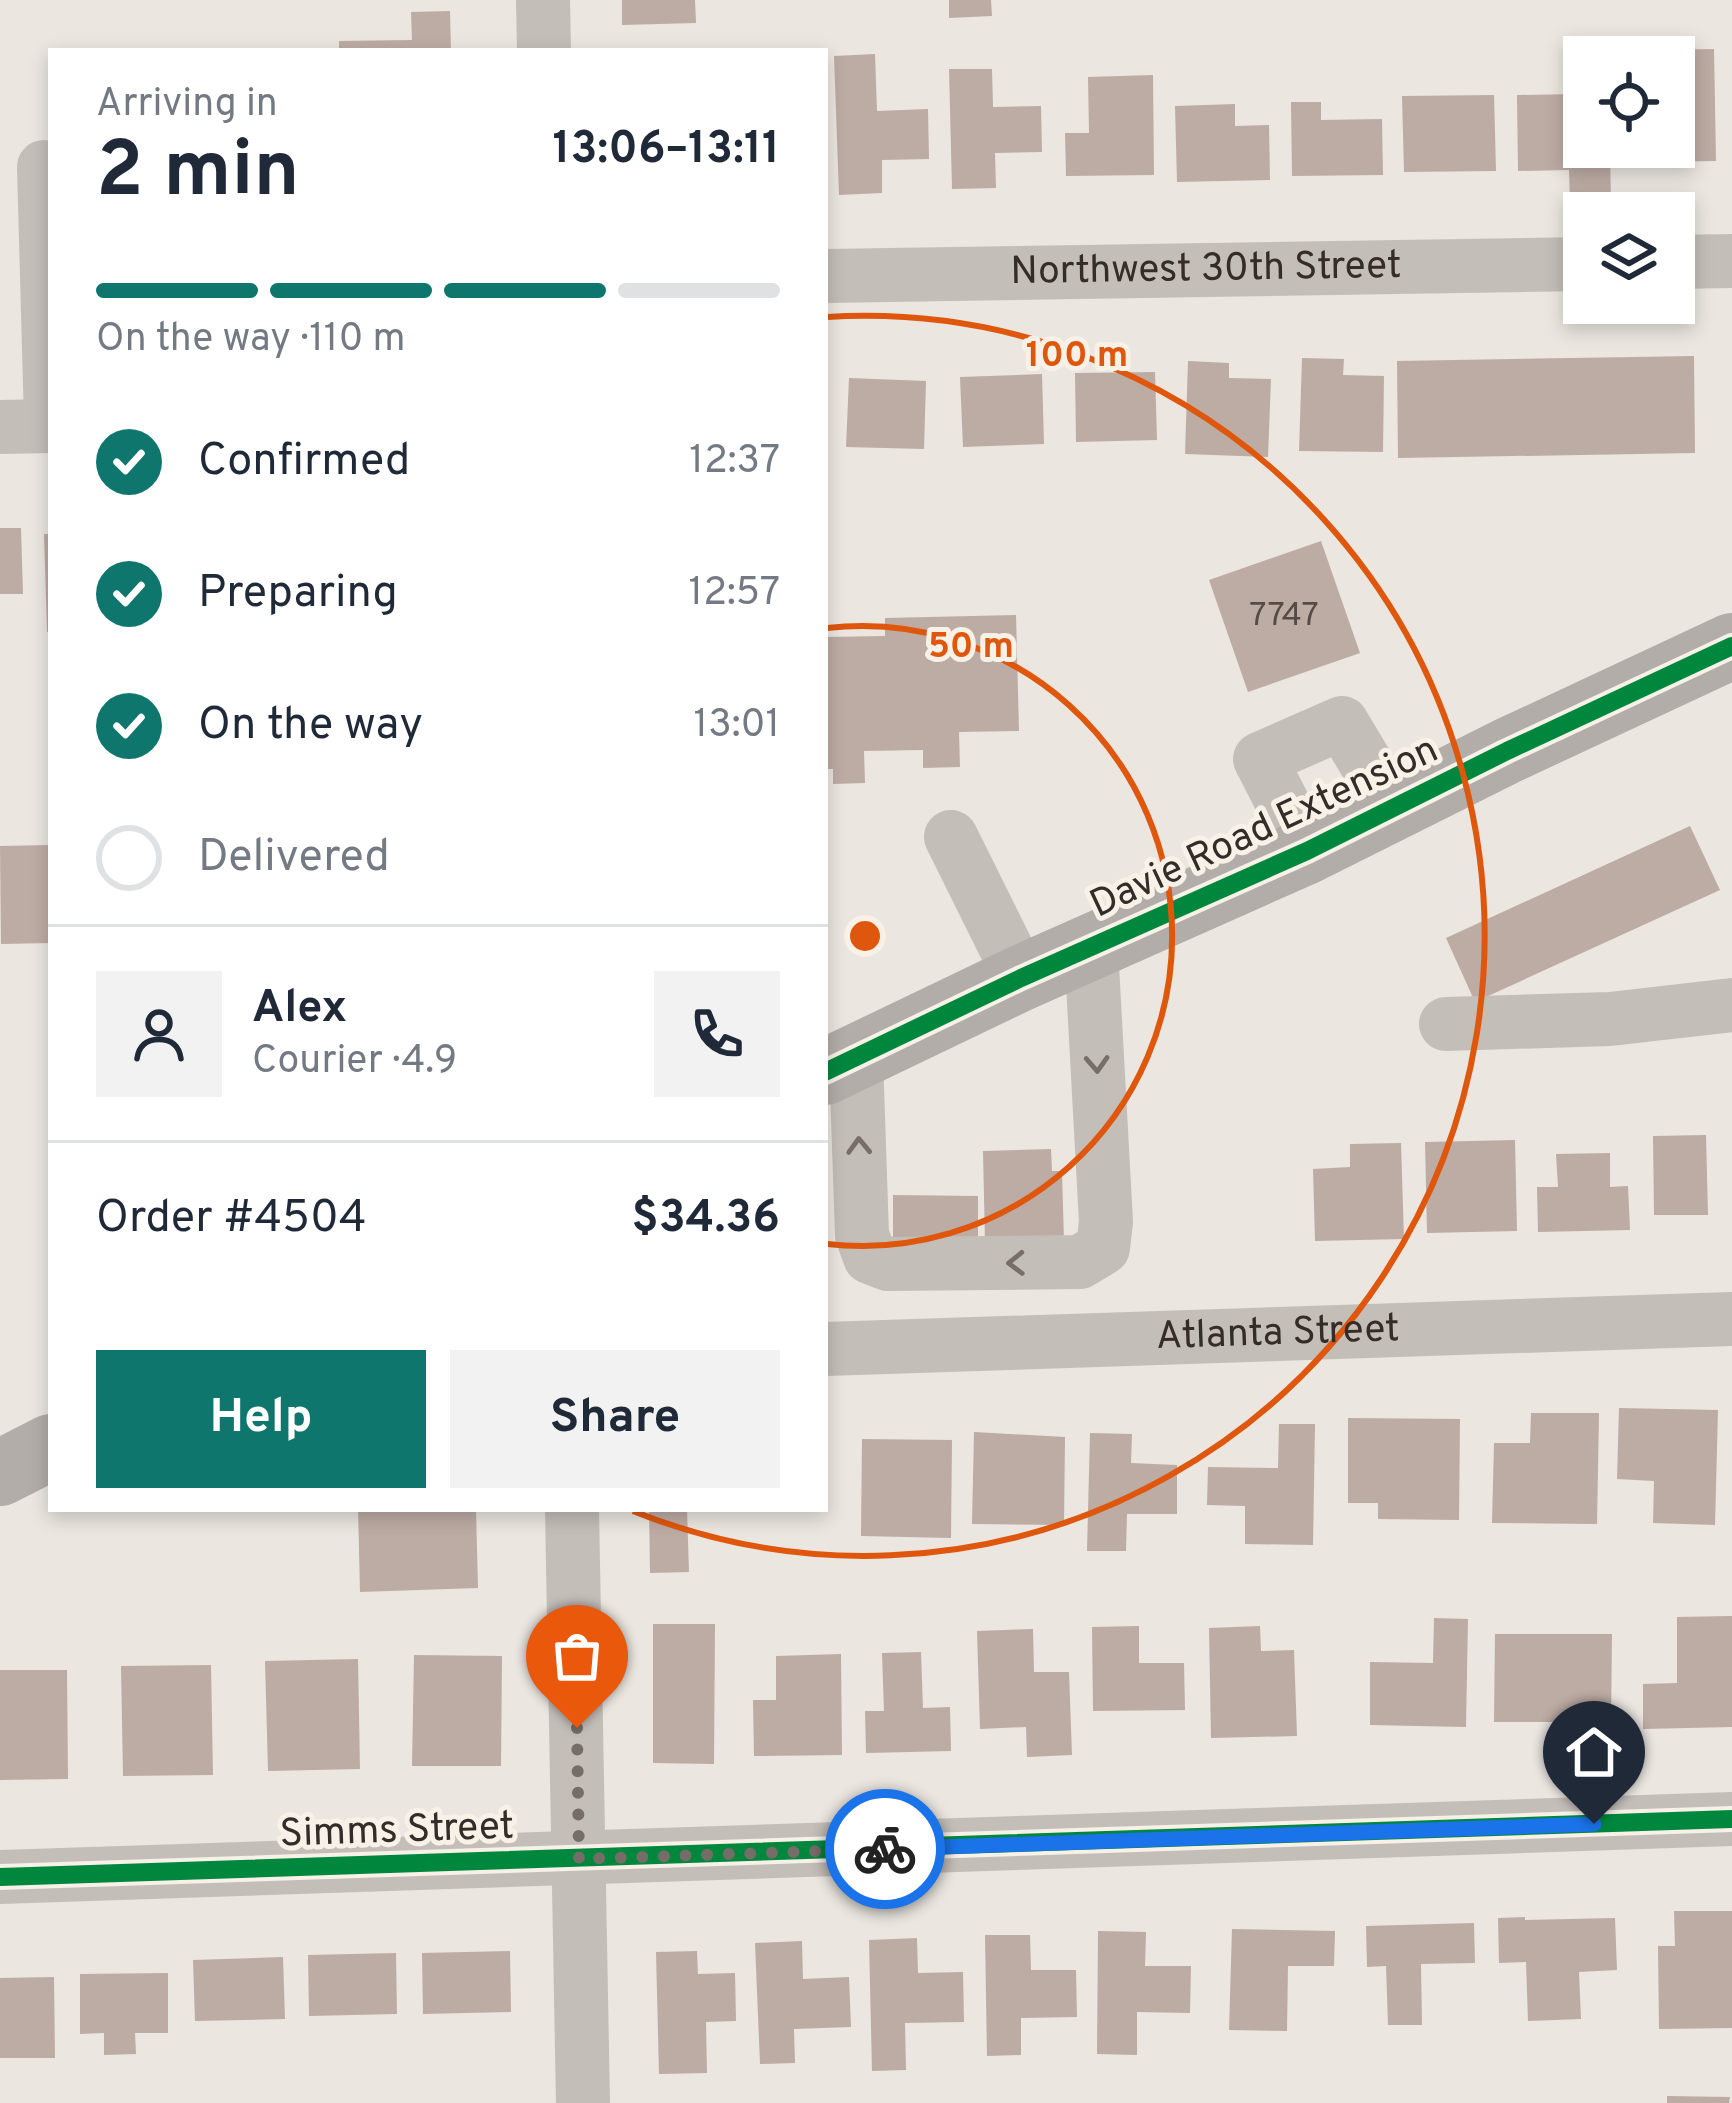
<!DOCTYPE html>
<html lang="en">
<head>
<meta charset="utf-8">
<style>
	:root { --surface:#fff; --page:#f2f2f3; --text:#1f2937; --muted:#747a83; --line:#e0e1e3; --accent:#0f766e }
	body { margin:0; font-family:Overpass,sans-serif; background:var(--page); color:var(--text); height:100vh; display:flex; flex-direction:column; font-size:45px; white-space:nowrap }
	* { box-sizing:border-box; margin:0 }
	p { font-size:39px; color:var(--muted) }
	.icon { flex:none; width:66px; height:66px; fill:none; stroke:currentColor; stroke-width:2; stroke-linecap:round; stroke-linejoin:round }
	.map { position:relative; flex:1; overflow:hidden }
	.sheet { position:absolute; left:48px; top:48px; width:780px; height:1464px; display:flex; flex-direction:column; background:var(--surface); border-radius:0px; box-shadow:0 6px 18px #0003 }
	.sheet>* { flex:none }
	.controls { position:absolute; left:1563px; top:36px; display:grid; gap:24px }
	.controls a { display:grid; place-items:center; width:132px; height:132px; border-radius:0px; background:var(--surface); box-shadow:0 6px 18px #0003; font-size:60px }
	.pin { position:absolute; display:grid; place-items:center; width:102px; height:102px; color:#fff; margin:-123px -51px; border-radius:50% 50% 50% 0; rotate:-45deg; box-shadow:0 0 12px #0007 }
	.pin .icon { rotate:45deg }
	.courier { position:absolute; display:grid; place-items:center; width:120px; height:120px; margin:-60px; border:9px solid #1a73e8; border-radius:50%; background:#fff; color:#222; box-shadow:0 3px 15px #0007 }
	.headline em { font-style:normal; font-weight:700 }
	.headline div { display:flex; flex-direction:column-reverse }
	.headline { display:flex; align-items:center; justify-content:space-between; height:204px; padding:0 48px }
	h1 { font-size:78px; font-weight:700; line-height:90px }
	.bar { display:grid; grid-template-columns:repeat(4,1fr); gap:18px 12px; align-content:center; height:144px; padding:0 48px }
	.bar i { height:15px; border-radius:9px; background:var(--line) }
	.bar .active { background:var(--accent) }
	.bar p { grid-column:span 4 }
	.line { display:flex; align-items:center; gap:30px; padding:0 48px; border-top:3px solid var(--line) }
	.line div { flex:1 }
	.round { display:grid; place-items:center; flex:none; width:126px; height:126px; border-radius:0px; background:var(--page) }
	ol { padding:0 48px; list-style:none }
	li { display:flex; align-items:center; gap:36px; height:132px }
	li p { margin-inline-start:auto }
	li .icon { padding:12px; border-radius:50%; background:var(--accent); color:#fff; stroke-width:4 }
	li:last-child { color:var(--muted) }
	li i { width:66px; height:66px; border:6px solid var(--line); border-radius:50% }
	.button { display:flex; gap:24px; margin-top:auto; padding:24px 48px }
	.button a { flex:1; height:138px; border-radius:0px; background:var(--accent); color:#fff; font-size:48px; font-weight:700; line-height:138px; text-align:center }
	.button a+a { background:var(--page); color:var(--text) }
	.map>svg:first-child { display:block }
	.building { fill:#bdaca4 }
	.lines { fill:none; stroke-linecap:round; stroke-linejoin:round }
	.minor { stroke:#c4beb9; stroke-width:54 }
	.major { stroke:#b3ada9; stroke-width:66 }
	.cycleway-casing { stroke:#f7f1e8; stroke-width:26 }
	.cycleway { stroke:#00873e; stroke-width:18 }
	.oneway { stroke:#756e69 }
	.done { stroke:#746d68; stroke-width:12; stroke-dasharray:0 21.6 }
	.route { stroke:#1a73e8; stroke-width:15 }
	.ring { fill:none; stroke:#df570d; stroke-width:6 }
	.labels { text-anchor:middle; dominant-baseline:central; stroke-width:10; stroke-linejoin:round; paint-order:stroke }
	.number-label { font-size:33px; fill:#564c47 }
	.street-label { font-size:39px; fill:#342c28; stroke:#f7f1e8 }
	.centre { fill:#df570d; stroke:#f7f1e8; stroke-width:6 }
	.ring-label { font-size:36px; text-anchor:middle; font-weight:bold; fill:#df570d; stroke:#f7f1e8; stroke-width:10; stroke-linejoin:round; paint-order:stroke }
</style>
</head>
<body>
<div class="map">
<svg width="1732" height="2103" viewBox="0 0 1732 2103">
	<rect width="100%" height="100%" fill="#ebe6e0"/>
	<g class="building">
		<polygon points="622,0 695,0 696,23 622,25"/>
		<polygon points="949,0 991,0 992,16 949,18"/>
		<polygon points="450,11 451,51 339,51 339,41 412,40 411,12"/>
		<polygon points="1714,49 1716,161 1649,162 1649,147 1674,147 1674,57 1648,57 1648,50"/>
		<polygon points="875,54 877,111 928,109 929,159 882,160 882,193 839,195 834,56"/>
		<polygon points="949,69 992,69 993,107 1041,106 1042,152 995,153 996,188 952,189"/>
		<polygon points="1153,75 1154,175 1066,176 1065,133 1089,133 1088,77"/>
		<polygon points="1575,94 1575,114 1584,114 1584,147 1610,147 1611,205 1570,205 1569,170 1518,171 1517,95"/>
		<polygon points="1494,95 1496,171 1404,172 1402,96"/>
		<polygon points="1291,102 1321,102 1321,120 1382,119 1383,175 1292,176"/>
		<polygon points="1235,104 1235,126 1269,125 1270,180 1177,182 1175,106"/>
		<polygon points="1694,356 1695,453 1398,458 1397,361"/>
		<polygon points="1302,358 1344,359 1343,375 1384,376 1383,452 1299,451"/>
		<polygon points="1188,361 1229,363 1229,378 1271,379 1268,457 1185,454"/>
		<polygon points="1155,372 1157,440 1076,442 1075,373"/>
		<polygon points="1042,374 1044,444 963,447 960,377"/>
		<polygon points="849,378 926,381 924,449 846,447"/>
		<polygon points="0,528 21,528 23,594 0,594"/>
		<polygon points="44,534 51,534 51,632 47,632"/>
		<polygon points="1321,541 1360,653 1248,692 1209,580"/>
		<polygon points="1016,615 1019,731 959,732 960,767 923,768 923,750 864,751 865,783 833,784 833,769 825,769 825,637 885,636 885,618"/>
		<polygon points="1690,826 1720,890 1475,1002 1446,938"/>
		<polygon points="51,845 51,943 1,944 0,846"/>
		<polygon points="1706,1135 1708,1215 1654,1215 1653,1136"/>
		<polygon points="1515,1140 1517,1231 1427,1233 1425,1142"/>
		<polygon points="1401,1143 1404,1239 1315,1241 1313,1169 1350,1167 1350,1144"/>
		<polygon points="1051,1149 1052,1171 1062,1171 1064,1241 985,1243 983,1151"/>
		<polygon points="1610,1153 1610,1187 1628,1186 1630,1230 1538,1232 1537,1187 1558,1187 1556,1154"/>
		<polygon points="893,1195 978,1196 978,1249 893,1248"/>
		<polygon points="1619,1408 1718,1410 1715,1525 1653,1523 1654,1481 1617,1479"/>
		<polygon points="1531,1413 1599,1413 1597,1524 1492,1523 1494,1443 1530,1443"/>
		<polygon points="1348,1418 1460,1419 1459,1520 1378,1519 1378,1503 1348,1503"/>
		<polygon points="1279,1424 1315,1424 1313,1545 1245,1544 1245,1506 1207,1505 1208,1467 1278,1468"/>
		<polygon points="974,1432 1065,1437 1064,1525 972,1524"/>
		<polygon points="1090,1433 1132,1434 1131,1463 1177,1465 1177,1514 1127,1514 1126,1551 1087,1551"/>
		<polygon points="862,1439 952,1440 951,1538 861,1536"/>
		<polygon points="358,1509 476,1509 478,1588 360,1592"/>
		<polygon points="649,1509 687,1509 689,1572 650,1573"/>
		<polygon points="1732,1616 1732,1727 1643,1729 1643,1684 1677,1683 1677,1617"/>
		<polygon points="1434,1618 1468,1619 1466,1727 1370,1725 1370,1662 1433,1663"/>
		<polygon points="653,1624 715,1624 714,1764 653,1763"/>
		<polygon points="1139,1626 1139,1663 1184,1663 1185,1710 1093,1711 1092,1627"/>
		<polygon points="1260,1626 1261,1651 1294,1650 1297,1736 1211,1738 1209,1628"/>
		<polygon points="1033,1629 1034,1672 1069,1672 1072,1755 1027,1757 1026,1727 980,1729 977,1631"/>
		<polygon points="1495,1634 1612,1634 1611,1722 1494,1722"/>
		<polygon points="921,1652 923,1708 950,1707 951,1751 866,1753 865,1711 884,1711 882,1653"/>
		<polygon points="841,1654 842,1755 754,1756 753,1700 776,1700 776,1656"/>
		<polygon points="414,1655 502,1656 501,1766 412,1766"/>
		<polygon points="358,1659 360,1769 268,1771 265,1661"/>
		<polygon points="211,1665 213,1775 123,1776 121,1666"/>
		<polygon points="0,1670 67,1670 68,1779 0,1780"/>
		<polygon points="1674,1911 1732,1911 1732,2028 1659,2029 1658,1946 1675,1946"/>
		<polygon points="1525,1917 1525,1920 1615,1918 1617,1970 1579,1972 1581,2019 1528,2021 1526,1962 1499,1963 1498,1918"/>
		<polygon points="1474,1923 1475,1963 1421,1964 1422,2025 1388,2025 1386,1966 1367,1967 1366,1926"/>
		<polygon points="1232,1929 1335,1931 1334,1966 1288,1966 1287,2031 1229,2030"/>
		<polygon points="1098,1931 1146,1932 1145,1966 1191,1966 1190,2013 1137,2012 1137,2055 1097,2054"/>
		<polygon points="985,1935 1030,1935 1031,1970 1076,1970 1077,2017 1021,2018 1021,2055 987,2056"/>
		<polygon points="917,1938 918,1973 963,1972 964,2022 905,2023 906,2070 872,2071 869,1940"/>
		<polygon points="802,1941 803,1979 849,1977 851,2027 794,2029 795,2063 760,2064 755,1943"/>
		<polygon points="510,1951 511,2012 423,2014 422,1953"/>
		<polygon points="697,1951 698,1974 735,1973 736,2021 706,2022 707,2073 659,2074 656,1952"/>
		<polygon points="396,1953 397,2014 309,2016 308,1955"/>
		<polygon points="283,1957 285,2019 195,2021 193,1960"/>
		<polygon points="168,1973 168,2033 135,2033 136,2054 104,2055 104,2033 80,2034 80,1974"/>
		<polygon points="54,1977 55,2058 0,2058 0,1978"/>
		<polygon points="1667,2096 1730,2097 1729,2103 1667,2103"/>
	</g>
	<g class="lines">
		<g class="minor">
			<polyline points="543,0 544,51"/>
			<polyline points="44,167 51,421"/>
			<polyline points="1674,262 1732,261"/>
			<path id="s1" d="M825,276L1584,264"/>
			<polyline points="0,427 51,426"/>
			<polyline points="951,837 1021,978"/>
			<polyline points="1307,851 1260,759 1342,723 1394,810"/>
			<polyline points="1446,1024 1610,1019 1732,1005"/>
			<polyline points="856,1057 862,1235 870,1257 888,1264 1080,1262 1103,1248 1106,1222 1091,947"/>
			<path id="s2" d="M825,1349L1732,1319"/>
			<polyline points="572,1509 583,2103"/>
			<polyline points="0,1877 1732,1819"/>
		</g>
		<g class="major">
			<polyline points="825,1072 1021,978 1307,851 1507,751 1732,646"/>
			<polyline points="0,1473 51,1447"/>
		</g>
		<g class="cycleway-casing">
			<g id="cycleway">
				<polyline points="825,1072 1021,978 1307,851 1507,751 1732,646"/>
				<polyline points="0,1877 1732,1819"/>
			</g>
		</g>
		<use href="#cycleway" class="cycleway"/>
	</g>
	<defs><path id="oneway-chevron" d="M-2-3.5L2.5 0L-2 3.5" fill="none" stroke-width="1.6" stroke-linecap="round" stroke-linejoin="round" transform="scale(3)"/></defs>
	<g class="oneway">
		<use href="#oneway-chevron" transform="translate(1097 1064) rotate(87)"/>
		<use href="#oneway-chevron" transform="translate(859 1146) rotate(-92)"/>
		<use href="#oneway-chevron" transform="translate(1016 1263) rotate(179)"/>
	</g>
	<g class="lines">
		<polyline class="done" points="577,1728 579,1859 885,1849"/>
		<polyline class="route" points="885,1849 1594,1824"/>
	</g>
	<g class="ring">
		<path d="M827 628A310 310 0 1 1 827 1244"/>
		<path d="M827 317A620 620 0 1 1 633 1511"/>
	</g>
	<g class="labels">
		<g class="number-label">
			<text x="1284" y="617">7747</text>
		</g>
		<g class="street-label">
			<text stroke="none"><textPath href="#s1" startOffset="381">Northwest 30th Street</textPath></text>
			<text transform="translate(1265 829) rotate(-25)">Davie Road Extension</text>
			<text stroke="none"><textPath href="#s2" startOffset="453">Atlanta Street</textPath></text>
			<text transform="translate(397 1832) rotate(-2)">Simms Street</text>
		</g>
	</g>
	<circle cx="865" cy="936" r="18" class="centre"/>
	<g class="ring-label">
		<text x="1077" y="366">100 m</text>
		<text x="971" y="657">50 m</text>
	</g>
</svg>
<div class="controls">
<a><svg class="icon" aria-label="locate" viewBox="0 0 24 24"><circle cx="12" cy="12" r="6"/><path d="M12 2v4M12 18v4M2 12h4M18 12h4"/></svg></a>
<a><svg class="icon" aria-label="layers" viewBox="0 0 24 24"><path d="M12 4l9 5-9 5-9-5zM3 14l9 5 9-5"/></svg></a>
</div>
<div class="pin" style="left:577px;top:1728px;background:#ea580c"><svg class="icon" aria-label="bag" viewBox="0 0 24 24"><path d="M5 8h14l-1 12H6zM9 8a3 3 0 0 1 6 0"/></svg></div>
<div class="pin" style="left:1594px;top:1824px;background:#1f2937"><svg class="icon" aria-label="home" viewBox="0 0 24 24"><path d="M3 11l9-7 9 7M6 9v11h12V9"/></svg></div>
<div class="courier" style="left:885px;top:1849px"><svg class="icon" aria-label="bike" viewBox="0 0 24 24"><circle cx="6" cy="16" r="4"/><circle cx="18" cy="16" r="4"/><path d="M6 16l4-8h5l3 8M10 8l3 8H6M13 5h3"/></svg></div>
<section class="sheet">
<div class="headline"><div><h1>2 min</h1><p>Arriving in</p></div><em>13:06–13:11</em></div>
<div class="bar"><i class="active"></i><i class="active"></i><i class="active"></i><i></i><p>On the way · 110 m</p></div>
<ol>
<li><svg class="icon" aria-label="check" viewBox="0 0 24 24"><path d="M5 12l5 5 9-10"/></svg>Confirmed<p>12:37</p></li>
<li><svg class="icon" aria-label="check" viewBox="0 0 24 24"><path d="M5 12l5 5 9-10"/></svg>Preparing<p>12:57</p></li>
<li><svg class="icon" aria-label="check" viewBox="0 0 24 24"><path d="M5 12l5 5 9-10"/></svg>On the way<p>13:01</p></li>
<li><i></i>Delivered</li>
</ol>
<div class="line" style="height:216px"><a class="round"><svg class="icon" aria-label="person" viewBox="0 0 24 24"><circle cx="12" cy="8" r="4"/><path d="M4 21q1-7 8-7t8 7"/></svg></a><div><b>Alex</b><p>Courier · 4.9</p></div><a class="round"><svg class="icon" aria-label="phone" viewBox="0 0 24 24"><path d="M5 4h4l2 5-3 2q2 4 5 5l2-3 5 2v4C11 20 4 13 5 4z"/></svg></a></div>
<div class="line" style="height:156px"><div>Order #4504</div><b>$34.36</b></div>
<div class="button"><a>Help</a><a>Share</a></div>
</section>
</div>
</body>
</html>
